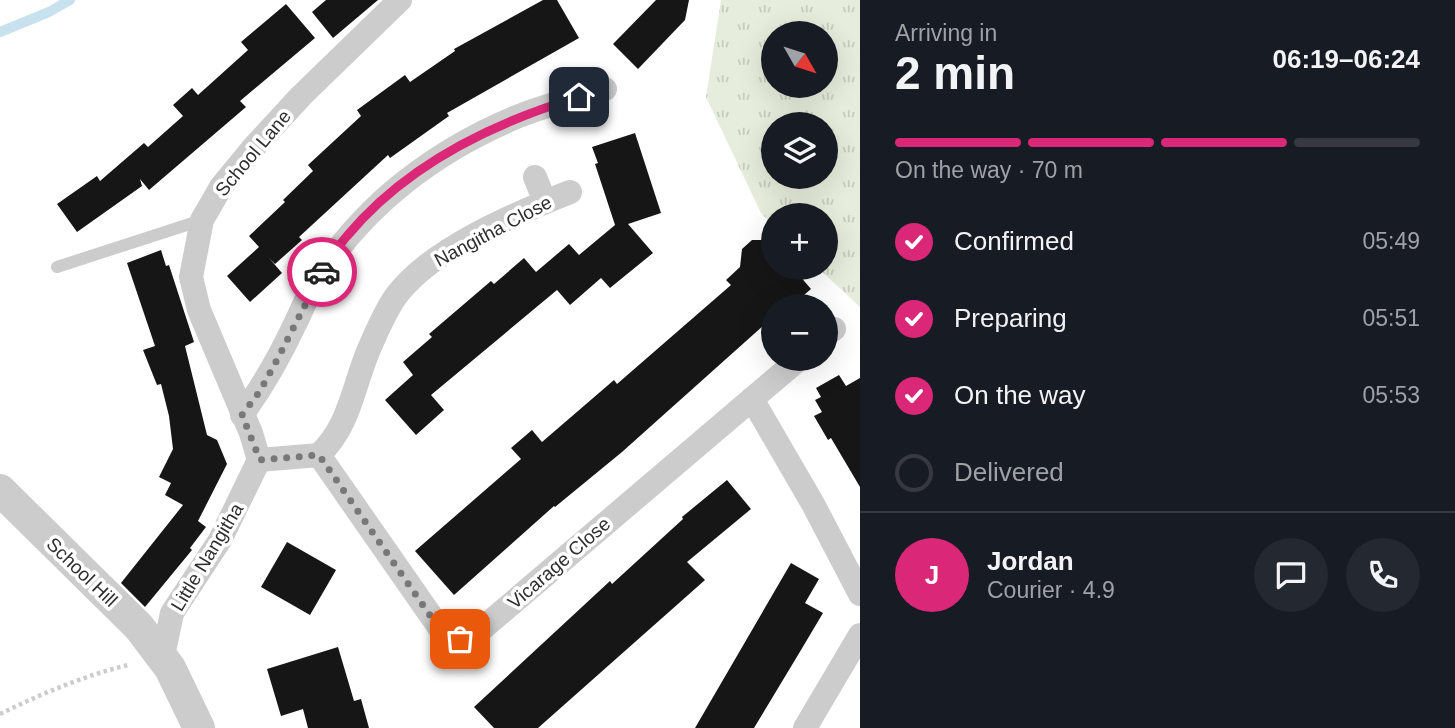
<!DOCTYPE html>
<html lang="en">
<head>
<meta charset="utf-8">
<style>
	:root { --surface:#171b24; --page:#242831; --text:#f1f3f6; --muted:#9ea1a6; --line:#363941; --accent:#db2777 }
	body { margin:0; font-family:Arial,sans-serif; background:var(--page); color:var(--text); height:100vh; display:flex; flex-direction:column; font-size:26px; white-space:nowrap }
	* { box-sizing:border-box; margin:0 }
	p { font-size:23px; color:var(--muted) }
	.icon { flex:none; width:38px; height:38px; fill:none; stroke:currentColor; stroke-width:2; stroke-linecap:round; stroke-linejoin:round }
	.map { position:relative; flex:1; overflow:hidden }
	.panel { display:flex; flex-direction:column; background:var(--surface); width:595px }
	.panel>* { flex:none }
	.needle { width:46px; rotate:129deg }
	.controls { position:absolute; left:761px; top:21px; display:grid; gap:14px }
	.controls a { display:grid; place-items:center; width:77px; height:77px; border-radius:50%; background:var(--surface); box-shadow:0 7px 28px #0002; font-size:35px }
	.pin { position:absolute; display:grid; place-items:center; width:60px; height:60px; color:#fff; margin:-30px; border-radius:14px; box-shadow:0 4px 10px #0006 }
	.courier { position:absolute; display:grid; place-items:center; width:70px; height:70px; margin:-35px; border:5px solid #db2777; border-radius:50%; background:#fff; color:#222; box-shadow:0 2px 9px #0007 }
	.headline em { font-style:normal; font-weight:600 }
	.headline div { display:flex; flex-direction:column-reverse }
	.headline { display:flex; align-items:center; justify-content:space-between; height:119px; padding:0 35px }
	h1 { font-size:46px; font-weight:600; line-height:52px }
	.bar { display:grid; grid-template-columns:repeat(4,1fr); gap:10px 7px; align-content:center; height:84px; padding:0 35px }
	.bar i { height:9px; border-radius:5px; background:var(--line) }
	.bar .active { background:var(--accent) }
	.bar p { grid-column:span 4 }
	.line { display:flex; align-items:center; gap:18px; padding:0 35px; border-top:2px solid var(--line) }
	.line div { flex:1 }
	.round { display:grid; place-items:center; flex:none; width:74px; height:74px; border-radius:37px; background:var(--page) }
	ol { padding:0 35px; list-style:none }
	li { display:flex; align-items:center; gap:21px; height:77px }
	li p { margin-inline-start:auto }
	li .icon { padding:7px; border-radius:50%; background:var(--accent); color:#fff; stroke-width:4 }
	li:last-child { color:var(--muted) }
	li i { width:38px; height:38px; border:4px solid var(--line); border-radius:50% }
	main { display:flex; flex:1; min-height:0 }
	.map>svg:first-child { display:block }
	.grass { fill:url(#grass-tufts); fill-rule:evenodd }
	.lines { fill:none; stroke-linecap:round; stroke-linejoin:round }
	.stream { stroke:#c8e1ee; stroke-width:10 }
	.building { fill:#161616 }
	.path { stroke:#ccc; stroke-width:4.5; stroke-dasharray:3.5 3.5; stroke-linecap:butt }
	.service { stroke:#ccc; stroke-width:12 }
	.minor { stroke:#ccc; stroke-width:24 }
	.tertiary { stroke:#ccc; stroke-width:32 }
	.done { stroke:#787878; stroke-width:7; stroke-dasharray:0 12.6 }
	.route { stroke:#db2777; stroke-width:9 }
	.labels { text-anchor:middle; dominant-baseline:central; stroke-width:7; stroke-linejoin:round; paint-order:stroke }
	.street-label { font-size:19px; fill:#2f2f2f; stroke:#fff }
</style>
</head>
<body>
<main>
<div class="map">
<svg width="860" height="728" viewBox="0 0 860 728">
	<defs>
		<pattern id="grass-tufts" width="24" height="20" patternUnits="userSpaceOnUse" patternTransform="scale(1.75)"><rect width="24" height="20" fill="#e6eddc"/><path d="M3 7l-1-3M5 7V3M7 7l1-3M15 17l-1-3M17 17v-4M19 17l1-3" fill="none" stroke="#c6ccbd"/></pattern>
	</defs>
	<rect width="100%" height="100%" fill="#fff"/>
	<path class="grass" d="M721,0H860V307L818,268H826V215H774L773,225L761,213L706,97ZM774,33H826V86H774ZM774,124H826V177H774Z"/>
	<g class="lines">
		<polyline class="stream" points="0,32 49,12 70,0"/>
	</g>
	<g class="building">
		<polygon points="326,0 378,0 333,38 312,12"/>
		<polygon points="543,0 557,0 579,38 447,113 449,116 390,158 388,155 299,237 302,240 275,264 269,258 282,273 250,302 227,276 259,247 249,236 285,202 283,200 313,171 308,165 361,116 357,110 405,75 410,82 455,51 454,49"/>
		<polygon points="656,0 689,0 685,20 638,69 613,44"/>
		<polygon points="286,4 315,38 240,101 246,107 149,190 140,179 142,186 77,232 57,204 97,176 100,181 144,143 148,147 183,116 173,105 192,88 198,95 248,50 241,42"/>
		<polygon points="635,133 661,213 628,224 653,253 610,288 601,278 570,305 557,290 431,395 444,410 416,435 385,400 413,375 403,362 432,337 429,334 491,281 494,284 524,258 536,272 569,244 579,255 615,225 595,164 598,163 592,147"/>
		<polygon points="752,240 765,240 774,249 774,268 793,268 811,289 791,306 774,306 774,316 622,452 555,507 554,506 454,595 415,551 521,459 511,448 532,430 542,442 614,380 617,384 731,285 726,280 740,267 742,249"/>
		<polygon points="161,250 166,266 169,265 194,342 185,346 207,435 217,440 227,464 198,521 206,527 190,548 192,550 145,607 121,583 183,505 165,495 171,483 159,477 173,449 169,416 161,384 157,385 143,350 155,346 127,263"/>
		<polygon points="839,375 846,386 860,378 860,487 831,438 828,440 814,416 822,412 815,400 821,397 816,388"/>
		<polygon points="727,480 751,509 687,562 705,580 538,728 494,728 474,707 610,581 612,584 683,519 682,517"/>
		<polygon points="287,542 336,570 310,615 261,587"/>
		<polygon points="791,563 819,579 805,603 823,613 801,650 754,728 695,728"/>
		<polygon points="338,647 354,701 361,699 369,728 308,728 303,709 281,716 267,669"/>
	</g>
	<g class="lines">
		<path class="path" d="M0,714C41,694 83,676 128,665"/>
		<polyline class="service" points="57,267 202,220"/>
		<g class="minor">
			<polyline points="535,177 545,202"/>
			<polyline points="826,335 834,329"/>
			<polyline points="752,399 813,504 860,594"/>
			<path d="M242,415C263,386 280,356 295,324C302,310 308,294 316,281C363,205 436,150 519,116C546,105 576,98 605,89"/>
			<path d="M319,455C349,426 352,392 367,354C375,335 384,313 396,296C432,248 515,214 570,192"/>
			<polyline points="259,460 319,455 443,633 460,639 477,633 799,359"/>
			<polyline points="259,460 251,433 199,310 191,277 202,220 221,187 254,147 301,96 400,0"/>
			<polyline points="163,656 172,613 220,540 259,460"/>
			<polyline points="805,728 860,635"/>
		</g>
		<polyline class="tertiary" points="0,490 139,627 170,668 199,728"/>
	</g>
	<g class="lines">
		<polyline class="done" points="322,272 278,358 260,391 242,415 260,460 319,455 443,634 460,639"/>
		<path class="route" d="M322,272C330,260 337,247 347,236C406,165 492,123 579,97"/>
	</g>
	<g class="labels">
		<g class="street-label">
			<text transform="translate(253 153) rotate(-50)">School Lane</text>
			<text transform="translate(493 231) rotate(-28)">Nangitha Close</text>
			<text transform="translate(207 557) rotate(-59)">Little Nangitha</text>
			<text transform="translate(559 563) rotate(-41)">Vicarage Close</text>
			<text transform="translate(82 572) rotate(44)">School Hill</text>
		</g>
	</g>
</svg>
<div class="controls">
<a><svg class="needle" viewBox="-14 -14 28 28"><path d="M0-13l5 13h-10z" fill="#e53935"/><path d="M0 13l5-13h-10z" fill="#9ea1a6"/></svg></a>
<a><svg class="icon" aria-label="layers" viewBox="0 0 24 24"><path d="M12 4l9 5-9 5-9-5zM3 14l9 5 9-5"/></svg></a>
<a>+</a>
<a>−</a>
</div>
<div class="pin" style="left:460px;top:639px;background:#ea580c"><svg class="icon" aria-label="bag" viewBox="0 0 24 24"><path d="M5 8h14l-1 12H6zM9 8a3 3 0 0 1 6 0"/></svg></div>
<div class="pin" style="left:579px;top:97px;background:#1f2937"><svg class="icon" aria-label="home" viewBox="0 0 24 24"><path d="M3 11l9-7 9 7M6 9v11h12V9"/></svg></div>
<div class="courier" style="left:322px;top:272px"><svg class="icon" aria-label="car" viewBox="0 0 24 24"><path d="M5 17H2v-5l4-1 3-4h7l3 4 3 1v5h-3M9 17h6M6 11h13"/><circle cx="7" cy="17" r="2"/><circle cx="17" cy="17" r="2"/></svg></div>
</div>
<section class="panel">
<div class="headline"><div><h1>2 min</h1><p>Arriving in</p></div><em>06:19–06:24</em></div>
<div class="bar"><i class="active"></i><i class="active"></i><i class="active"></i><i></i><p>On the way · 70 m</p></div>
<ol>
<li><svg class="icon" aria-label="check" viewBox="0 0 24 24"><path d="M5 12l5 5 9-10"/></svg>Confirmed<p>05:49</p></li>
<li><svg class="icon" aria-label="check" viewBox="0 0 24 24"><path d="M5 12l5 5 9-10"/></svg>Preparing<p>05:51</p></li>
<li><svg class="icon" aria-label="check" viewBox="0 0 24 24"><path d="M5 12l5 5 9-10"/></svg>On the way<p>05:53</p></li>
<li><i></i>Delivered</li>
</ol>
<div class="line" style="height:126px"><b class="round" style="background:var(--accent);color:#fff">J</b><div><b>Jordan</b><p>Courier · 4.9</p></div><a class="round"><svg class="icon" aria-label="chat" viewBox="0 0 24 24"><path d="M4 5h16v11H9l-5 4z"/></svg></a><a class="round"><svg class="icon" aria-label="phone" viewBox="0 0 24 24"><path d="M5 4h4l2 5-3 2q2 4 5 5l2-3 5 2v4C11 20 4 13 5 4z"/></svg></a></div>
</section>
</main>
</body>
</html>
